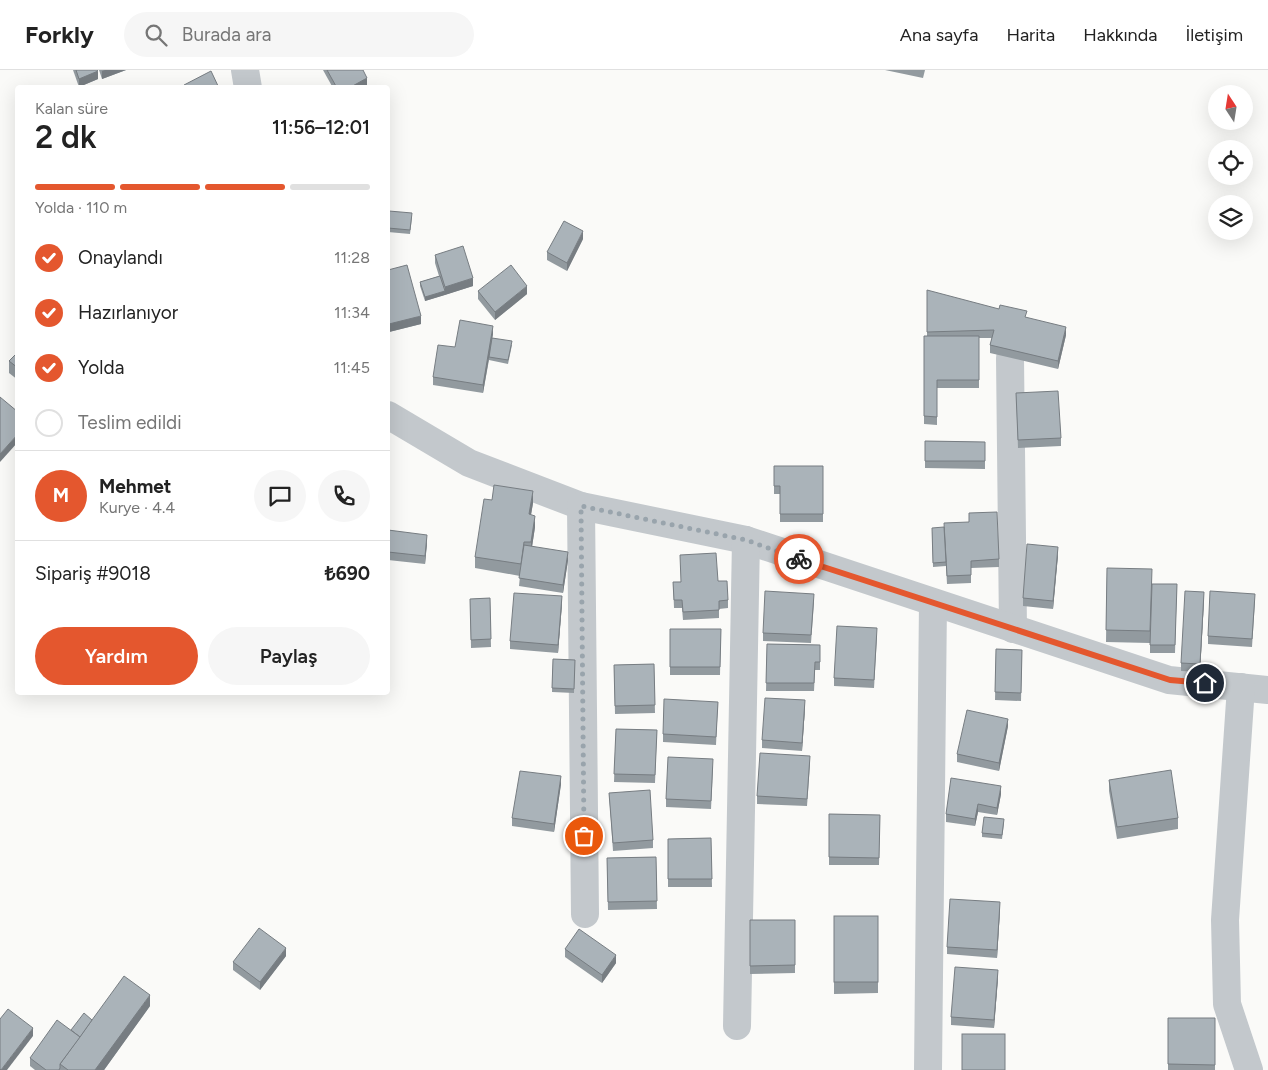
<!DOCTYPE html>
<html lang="tr">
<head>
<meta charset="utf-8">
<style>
	:root { --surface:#fff; --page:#f6f6f6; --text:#222; --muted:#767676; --line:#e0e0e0; --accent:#e4572e }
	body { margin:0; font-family:Figtree,sans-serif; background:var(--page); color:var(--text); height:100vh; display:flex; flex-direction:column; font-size:19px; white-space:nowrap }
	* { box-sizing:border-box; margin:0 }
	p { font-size:16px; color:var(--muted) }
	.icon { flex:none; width:28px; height:28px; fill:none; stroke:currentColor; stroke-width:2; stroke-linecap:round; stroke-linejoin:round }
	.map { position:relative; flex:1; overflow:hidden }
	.details { position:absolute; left:15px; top:15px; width:375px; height:610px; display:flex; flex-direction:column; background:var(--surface); border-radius:5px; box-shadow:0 5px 20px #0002 }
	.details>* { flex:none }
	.needle { width:32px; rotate:348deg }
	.tools { position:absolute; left:1208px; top:15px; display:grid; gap:10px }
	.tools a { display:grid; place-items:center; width:45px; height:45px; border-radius:50%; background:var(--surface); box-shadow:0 5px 20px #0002; font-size:25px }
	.pin { position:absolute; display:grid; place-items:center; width:42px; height:42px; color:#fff; margin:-21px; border:2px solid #fff; border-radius:50%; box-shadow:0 1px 5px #0007 }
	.courier { position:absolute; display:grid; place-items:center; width:50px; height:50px; margin:-25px; border:4px solid #e4572e; border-radius:50%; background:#fff; color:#222; box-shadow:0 1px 6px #0007 }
	.summary em { font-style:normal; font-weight:600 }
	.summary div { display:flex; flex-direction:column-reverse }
	.summary { display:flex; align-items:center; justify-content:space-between; height:85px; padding:0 20px }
	h1 { font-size:32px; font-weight:600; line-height:38px }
	.bar { display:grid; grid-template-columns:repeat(4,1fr); gap:8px 5px; align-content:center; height:60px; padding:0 20px }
	.bar i { height:6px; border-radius:4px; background:var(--line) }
	.bar .on { background:var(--accent) }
	.bar p { grid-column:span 4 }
	.line { display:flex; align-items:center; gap:12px; padding:0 20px; border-top:1px solid var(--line) }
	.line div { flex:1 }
	.round { display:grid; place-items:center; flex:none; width:52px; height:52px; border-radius:26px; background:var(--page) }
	ol { padding:0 20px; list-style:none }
	li { display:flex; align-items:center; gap:15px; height:55px }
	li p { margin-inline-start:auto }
	li .icon { padding:5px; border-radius:50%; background:var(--accent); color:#fff; stroke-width:4 }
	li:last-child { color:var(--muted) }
	li i { width:28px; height:28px; border:2px solid var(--line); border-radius:50% }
	.button { display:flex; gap:10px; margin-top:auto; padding:10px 20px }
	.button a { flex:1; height:58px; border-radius:30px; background:var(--accent); color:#fff; font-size:20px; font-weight:600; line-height:58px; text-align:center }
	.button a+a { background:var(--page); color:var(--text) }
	header { display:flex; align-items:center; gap:30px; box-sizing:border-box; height:70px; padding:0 25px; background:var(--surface); border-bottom:1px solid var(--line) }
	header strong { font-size:24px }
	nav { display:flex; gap:28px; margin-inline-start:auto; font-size:18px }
	.search { width:350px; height:45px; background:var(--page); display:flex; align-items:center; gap:12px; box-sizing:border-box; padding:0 18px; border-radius:28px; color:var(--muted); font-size:19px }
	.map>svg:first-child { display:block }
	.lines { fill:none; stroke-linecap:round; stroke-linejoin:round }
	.minor { stroke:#c3c8cc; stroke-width:28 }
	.wall { fill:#929a9f }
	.shaded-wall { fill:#777d82 }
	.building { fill:#aab3b9; stroke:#777d82 }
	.done { stroke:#99a4ac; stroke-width:5; stroke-dasharray:0 9 }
	.route { stroke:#e4572e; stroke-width:6 }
</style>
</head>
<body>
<header>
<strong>Forkly</strong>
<div class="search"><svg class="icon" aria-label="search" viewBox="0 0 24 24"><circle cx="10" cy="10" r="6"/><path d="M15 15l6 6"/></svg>Burada ara</div>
<nav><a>Ana sayfa</a><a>Harita</a><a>Hakkında</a><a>İletişim</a></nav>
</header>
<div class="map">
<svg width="1268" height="1000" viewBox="0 0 1268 1000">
	<rect width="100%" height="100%" fill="#fafaf8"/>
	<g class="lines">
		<g class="minor">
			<polyline points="245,0 248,18"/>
			<polyline points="1010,288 1013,559"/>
			<polyline points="388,345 469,393 581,436 746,470 1169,610 1268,620"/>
			<polyline points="581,436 585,844"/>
			<polyline points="1241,617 1225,850 1227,934 1249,1000"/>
			<polyline points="737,956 746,470"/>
			<polyline points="928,1000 933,533"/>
		</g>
	</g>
	<g class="wall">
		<polygon points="73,0 97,0 98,9 79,17"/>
		<polygon points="99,0 126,0 102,9"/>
		<polygon points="323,0 363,0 367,16 364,18 333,18"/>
		<polygon points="885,0 925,0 923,8"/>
		<polygon points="412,147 410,164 388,162 388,158"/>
		<polygon points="583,169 567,201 547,190 547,182"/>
		<polygon points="435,185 473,216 425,231 420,216 420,212 439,206 435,193"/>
		<polygon points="388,200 421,254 389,262 388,257"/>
		<polygon points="478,221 527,224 495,250 478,229"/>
		<polygon points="1027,248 1066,265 1058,299 990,283 990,275 992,268 979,268 979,318 937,318 937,355 924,354 924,266 927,266 927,262"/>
		<polygon points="493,264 492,268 512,275 508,294 489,290 483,323 433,315 433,307 455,277"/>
		<polygon points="18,282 18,310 9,303 9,291"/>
		<polygon points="1016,323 1061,368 1061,376 1018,378"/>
		<polygon points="925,371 985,372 985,399 925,398"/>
		<polygon points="774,396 823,396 823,452 780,452 780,424 774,424"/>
		<polygon points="492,430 533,433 531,445 535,457 532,476 568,490 563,523 519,516 520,506 475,498 475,487"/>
		<polygon points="944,457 999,489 999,497 971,498 971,513 947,514 946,496 933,497 932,462"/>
		<polygon points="388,460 427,473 425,494 388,490"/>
		<polygon points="1058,485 1053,539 1023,536 1023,528"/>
		<polygon points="1107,498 1152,514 1177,514 1175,583 1150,583 1150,573 1106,572"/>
		<polygon points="718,511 728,530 728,538 719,539 719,548 683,550 682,538 674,538 673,512"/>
		<polygon points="490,528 491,577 471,578 470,529"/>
		<polygon points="1204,530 1200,602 1181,601 1181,593"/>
		<polygon points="1255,531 1252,577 1208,574 1208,566"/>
		<polygon points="814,532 811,573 763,571 763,563"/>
		<polygon points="562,534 558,583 510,579 510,571"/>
		<polygon points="670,559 721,559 720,605 670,605"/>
		<polygon points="877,566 874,618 834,616 834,608"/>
		<polygon points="767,574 820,575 820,600 815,600 814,621 766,621"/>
		<polygon points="996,579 1022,580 1021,631 995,630"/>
		<polygon points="553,589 575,590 574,623 552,622"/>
		<polygon points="654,594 655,643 615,644 614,595"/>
		<polygon points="718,632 716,675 663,672 663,664"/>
		<polygon points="805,638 802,681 762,678 762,670"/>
		<polygon points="1008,656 999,701 957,692 957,684"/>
		<polygon points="616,659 657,660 655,713 614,712"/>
		<polygon points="810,694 807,736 757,734 757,726"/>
		<polygon points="713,697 711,739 666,737 666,729"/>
		<polygon points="1109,710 1178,748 1178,759 1117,769 1109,721"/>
		<polygon points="561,714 554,762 512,756 512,748"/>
		<polygon points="609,723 653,770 653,778 613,781"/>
		<polygon points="1001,724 997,745 978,742 975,756 946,752 946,744"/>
		<polygon points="829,744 880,745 879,795 829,795"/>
		<polygon points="1004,753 1002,769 982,767 982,763"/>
		<polygon points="711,768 712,817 668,817 668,769"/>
		<polygon points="656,787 657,839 608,840 607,788"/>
		<polygon points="1000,840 997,888 947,884 947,877"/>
		<polygon points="834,846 878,846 878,923 834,924"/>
		<polygon points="750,850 795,850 795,903 750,904"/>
		<polygon points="565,879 616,893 602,913 565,887"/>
		<polygon points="286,886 260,920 233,900 233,892"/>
		<polygon points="998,908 994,958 951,955 951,947"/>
		<polygon points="150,936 104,1000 35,1000 30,996 30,988 71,960"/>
		<rect x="1168" y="948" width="47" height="52"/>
	</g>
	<g class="shaded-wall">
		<polygon points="105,0 126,0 102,9 102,1"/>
		<polygon points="98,1 98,9 79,17 79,9"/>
		<polygon points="367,8 367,16 364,18 349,18"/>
		<polygon points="583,161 583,169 567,201 567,193"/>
		<polygon points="473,208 473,216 445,225 445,217"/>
		<polygon points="527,216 527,224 495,250 495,242"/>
		<polygon points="445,221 445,225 425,231 425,227"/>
		<polygon points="421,246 421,254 389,262 389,254"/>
		<polygon points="493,256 493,264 483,323 483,315"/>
		<polygon points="1066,257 1066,265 1058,299 1058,291"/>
		<polygon points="18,364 18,372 0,392 0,384"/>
		<polygon points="533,421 533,433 529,456 529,444"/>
		<polygon points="535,446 535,457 531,484 531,472"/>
		<polygon points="427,465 427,473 425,494 425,486"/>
		<polygon points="1058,477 1058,485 1053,539 1053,531"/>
		<polygon points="568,482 568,490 563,523 563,515"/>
		<polygon points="1204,522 1204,530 1200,602 1200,594"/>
		<polygon points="562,526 562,534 558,583 558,575"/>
		<polygon points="805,630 805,638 802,681 802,673"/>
		<polygon points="1008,649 1008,656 999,701 999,693"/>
		<polygon points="561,706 561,714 554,762 554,754"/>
		<polygon points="1001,716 1001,724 997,745 997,738"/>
		<polygon points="978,734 978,742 975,756 975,749"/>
		<polygon points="1000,832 1000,840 997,888 997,880"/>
		<polygon points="286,878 286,886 260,920 260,912"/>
		<polygon points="616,885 616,893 602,913 602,905"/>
		<polygon points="998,900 998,908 994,958 994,950"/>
		<polygon points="150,925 150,936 104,1000 95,1000"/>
		<polygon points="33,958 33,966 7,1000 1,1000"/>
	</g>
	<g class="building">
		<polygon points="76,0 97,0 98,1 79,9"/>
		<polygon points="327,0 363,0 367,8 349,18 337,18"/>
		<polygon points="211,1 219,18 185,18 184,15"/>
		<polygon points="389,141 412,143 410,160 388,158"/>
		<polygon points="564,151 583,161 567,193 547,182"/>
		<polygon points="463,176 473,208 445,217 435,185"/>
		<polygon points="407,195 421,246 389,254 388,249 388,200"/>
		<polygon points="511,195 527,216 495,242 478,221"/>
		<polygon points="440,206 445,221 425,227 420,212"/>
		<polygon points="927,220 999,239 1000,235 1027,241 1025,247 1066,257 1058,291 990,275 994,260 927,262"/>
		<polygon points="460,250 493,256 483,315 433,307 438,275 455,277"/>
		<polygon points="924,266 979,266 979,310 937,310 937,347 924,346"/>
		<polygon points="492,268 512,271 508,290 489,287"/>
		<polygon points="18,282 18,298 9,291"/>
		<polygon points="1058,321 1061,368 1018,370 1016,323"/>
		<polygon points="0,327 18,342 18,364 0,384"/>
		<polygon points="925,371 985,372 985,391 925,391"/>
		<polygon points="774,396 823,396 823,444 780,444 780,416 774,416"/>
		<polygon points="494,415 533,421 529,444 535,446 531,472 524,472 521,494 475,487 484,429 492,430"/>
		<polygon points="997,442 999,489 971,491 971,505 947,506 944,453 969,452 969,443"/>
		<polygon points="944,457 946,492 933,493 932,458"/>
		<polygon points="388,460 427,465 425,486 388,482"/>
		<polygon points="1027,474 1058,477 1053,531 1023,528"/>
		<polygon points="524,475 568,482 563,515 519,508"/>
		<polygon points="716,483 718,511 727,511 728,530 719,531 719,540 683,542 682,530 674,530 673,512 681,512 680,485"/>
		<polygon points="1107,498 1152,499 1150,561 1106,560"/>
		<polygon points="1152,514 1177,514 1175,575 1150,575"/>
		<polygon points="765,521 814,524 811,565 763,563"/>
		<polygon points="1185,521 1204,522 1200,594 1181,593"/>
		<polygon points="1210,521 1255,524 1252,569 1208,566"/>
		<polygon points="514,523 562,526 558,575 510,571"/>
		<polygon points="490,528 491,569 471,570 470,529"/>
		<polygon points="837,556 877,558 874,610 834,608"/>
		<polygon points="670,559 721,559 720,597 670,597"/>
		<polygon points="767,574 820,575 820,592 815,592 814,613 766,613"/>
		<polygon points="996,579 1022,580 1021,623 995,622"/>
		<polygon points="553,589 575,590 574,619 552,618"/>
		<polygon points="654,594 655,635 615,636 614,595"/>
		<polygon points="765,628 805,630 802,673 762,670"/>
		<polygon points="664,629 718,632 716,667 663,664"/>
		<polygon points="967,640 1008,649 999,693 957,684"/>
		<polygon points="616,659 657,660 655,705 614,704"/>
		<polygon points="760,683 810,686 807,729 757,726"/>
		<polygon points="668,687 713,689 711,731 666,729"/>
		<polygon points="1171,700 1178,748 1117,757 1109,710"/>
		<polygon points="520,701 561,706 554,754 512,748"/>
		<polygon points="951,708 1001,716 997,738 978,734 975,749 946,744"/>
		<polygon points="650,720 653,770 613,773 609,723"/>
		<polygon points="829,744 880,745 879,788 829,787"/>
		<polygon points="984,747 1004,749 1002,765 982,763"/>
		<polygon points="711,768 712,809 668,809 668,769"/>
		<polygon points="656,787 657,831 608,832 607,788"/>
		<polygon points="950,829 1000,832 997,880 947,877"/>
		<rect x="834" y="846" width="44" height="66"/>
		<polygon points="750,850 795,850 795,895 750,896"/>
		<polygon points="259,858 286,878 260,912 233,892"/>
		<polygon points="579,859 616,885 602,905 565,879"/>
		<polygon points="955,897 998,900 994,950 951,947"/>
		<polygon points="124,906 150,925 95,1000 68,1000 60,994"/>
		<polygon points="8,939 33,958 1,1000 0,999 0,949"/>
		<polygon points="84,943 92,950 80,967 71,960"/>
		<polygon points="1168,948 1215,948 1215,995 1168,994"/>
		<polygon points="57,950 80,967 60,994 60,998 59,1000 46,1000 30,988"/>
		<rect x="962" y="964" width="43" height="36"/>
	</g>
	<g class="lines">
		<polyline class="done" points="584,766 581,436 746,470 799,489"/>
		<polyline class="route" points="799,489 1170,610 1205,613"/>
	</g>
</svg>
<div class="tools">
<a><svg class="needle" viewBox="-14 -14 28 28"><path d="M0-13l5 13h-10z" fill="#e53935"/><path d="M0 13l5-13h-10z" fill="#767676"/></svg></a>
<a><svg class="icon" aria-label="locate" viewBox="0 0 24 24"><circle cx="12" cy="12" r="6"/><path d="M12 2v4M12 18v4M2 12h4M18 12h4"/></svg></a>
<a><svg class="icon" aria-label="layers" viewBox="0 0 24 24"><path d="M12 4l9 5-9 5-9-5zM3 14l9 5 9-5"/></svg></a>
</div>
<div class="pin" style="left:584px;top:766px;background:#ea580c"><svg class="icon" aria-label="bag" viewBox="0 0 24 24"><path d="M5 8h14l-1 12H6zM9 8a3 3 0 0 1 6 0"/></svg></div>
<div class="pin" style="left:1205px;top:613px;background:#1f2937"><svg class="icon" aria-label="home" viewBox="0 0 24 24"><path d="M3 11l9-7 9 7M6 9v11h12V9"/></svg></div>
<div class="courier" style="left:799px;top:489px"><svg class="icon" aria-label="bike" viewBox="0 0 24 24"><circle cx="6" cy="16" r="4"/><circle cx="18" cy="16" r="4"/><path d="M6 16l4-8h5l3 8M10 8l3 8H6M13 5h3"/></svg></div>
<section class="details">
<div class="summary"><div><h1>2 dk</h1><p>Kalan süre</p></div><em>11:56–12:01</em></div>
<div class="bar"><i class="on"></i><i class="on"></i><i class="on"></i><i></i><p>Yolda · 110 m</p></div>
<ol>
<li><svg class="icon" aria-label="check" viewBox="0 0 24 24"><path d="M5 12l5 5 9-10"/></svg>Onaylandı<p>11:28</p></li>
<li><svg class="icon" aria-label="check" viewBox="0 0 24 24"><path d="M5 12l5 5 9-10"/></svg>Hazırlanıyor<p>11:34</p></li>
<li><svg class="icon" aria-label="check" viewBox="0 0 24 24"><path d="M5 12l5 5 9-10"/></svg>Yolda<p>11:45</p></li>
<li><i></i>Teslim edildi</li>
</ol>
<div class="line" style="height:90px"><b class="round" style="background:var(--accent);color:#fff">M</b><div><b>Mehmet</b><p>Kurye · 4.4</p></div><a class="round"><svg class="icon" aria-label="chat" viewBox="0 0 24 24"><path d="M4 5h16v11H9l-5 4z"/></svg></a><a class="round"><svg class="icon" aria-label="phone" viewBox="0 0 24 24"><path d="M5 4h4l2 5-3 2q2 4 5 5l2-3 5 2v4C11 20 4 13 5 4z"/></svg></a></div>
<div class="line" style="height:65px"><div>Sipariş #9018</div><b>₺690</b></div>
<div class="button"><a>Yardım</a><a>Paylaş</a></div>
</section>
</div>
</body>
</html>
